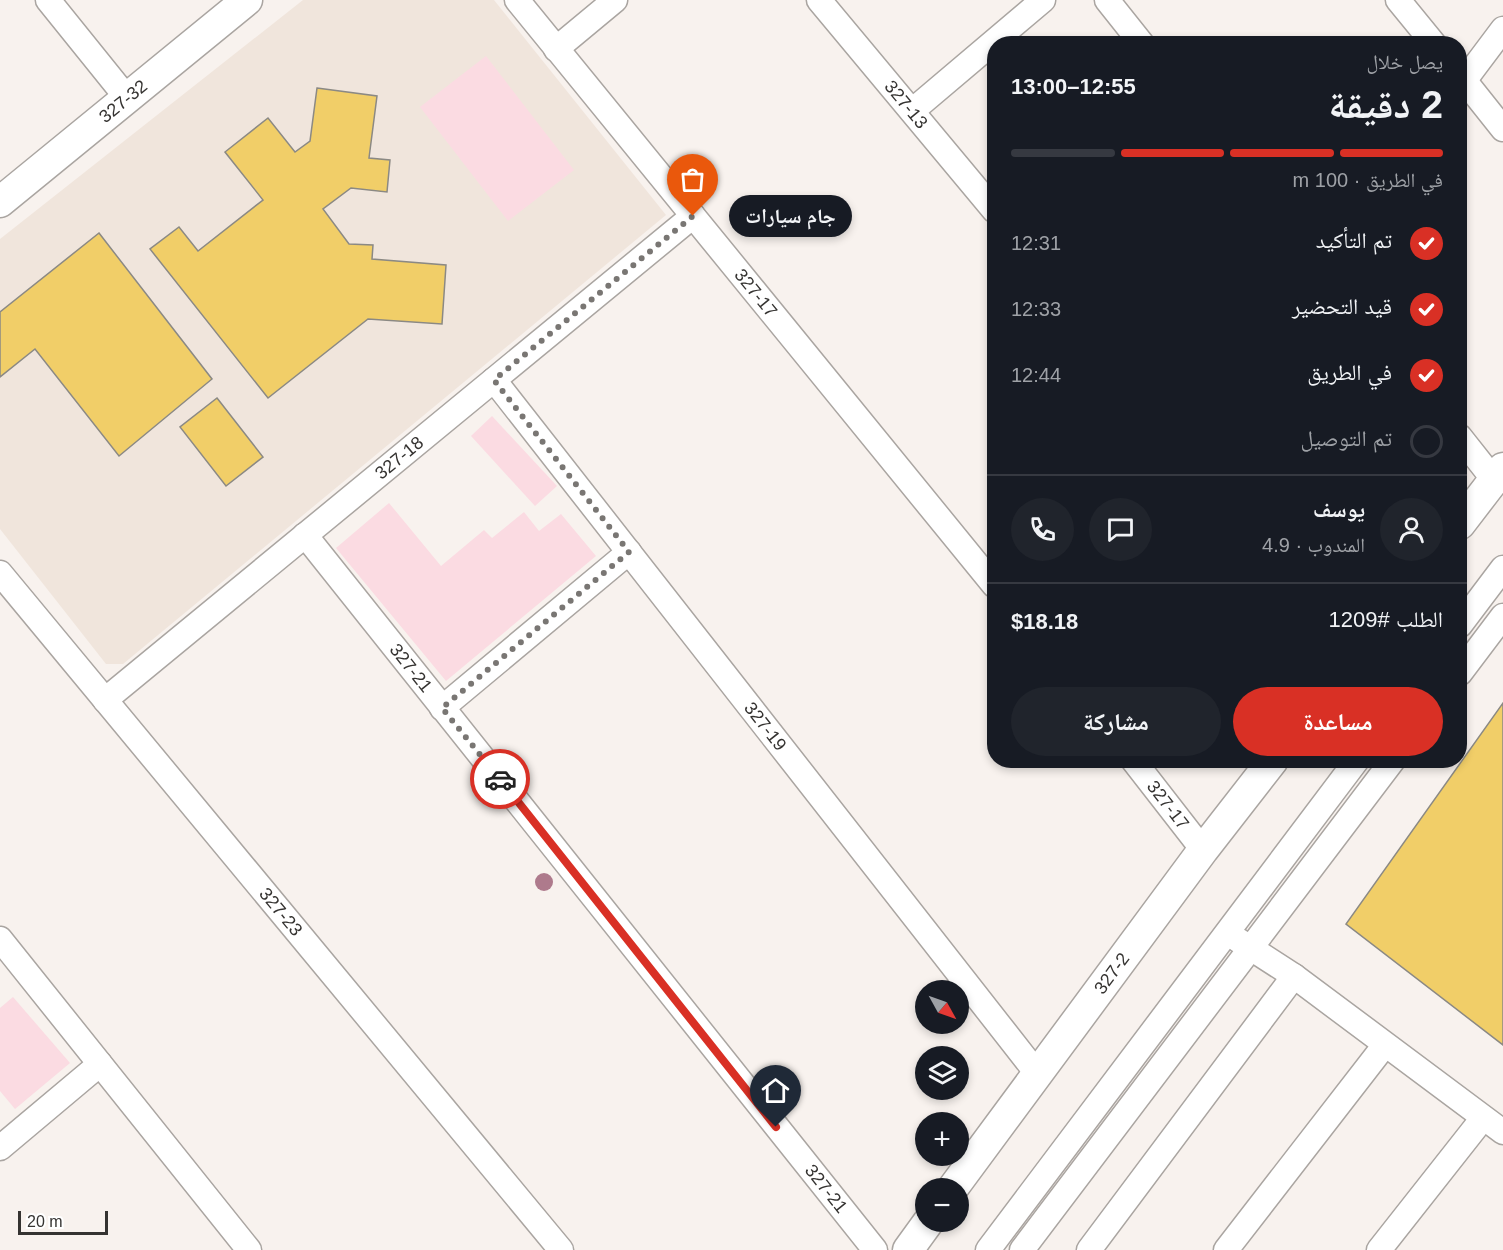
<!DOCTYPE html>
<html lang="ar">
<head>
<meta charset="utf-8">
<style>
	:root { --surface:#171b24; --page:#20242c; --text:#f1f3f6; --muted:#9ea1a6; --line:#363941; --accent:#d93025 }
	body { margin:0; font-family:Arial,"Noto Naskh Arabic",sans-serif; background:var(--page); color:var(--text); direction:rtl; height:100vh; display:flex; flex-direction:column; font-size:22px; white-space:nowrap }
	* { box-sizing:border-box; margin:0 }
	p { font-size:20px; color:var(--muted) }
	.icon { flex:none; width:33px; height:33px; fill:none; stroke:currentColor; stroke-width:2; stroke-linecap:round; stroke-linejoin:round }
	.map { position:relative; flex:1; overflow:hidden; direction:ltr }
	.side { position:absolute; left:987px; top:36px; width:480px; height:732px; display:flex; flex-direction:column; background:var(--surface); border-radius:24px; box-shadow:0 3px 9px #0003; direction:rtl }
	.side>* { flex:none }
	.needle { width:39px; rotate:130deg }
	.buttons { position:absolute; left:915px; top:980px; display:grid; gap:12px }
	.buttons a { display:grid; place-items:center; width:54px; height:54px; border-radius:50%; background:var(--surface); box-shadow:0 3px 9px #0003; font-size:30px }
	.scale { position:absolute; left:18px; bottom:15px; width:90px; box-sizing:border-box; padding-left:6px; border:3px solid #353331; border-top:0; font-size:16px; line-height:21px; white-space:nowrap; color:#353331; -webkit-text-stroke:4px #fff; paint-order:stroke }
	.pin { position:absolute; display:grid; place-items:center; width:51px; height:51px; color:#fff; margin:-62px -26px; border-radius:50% 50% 50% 0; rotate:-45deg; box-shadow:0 0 6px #0007 }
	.pin .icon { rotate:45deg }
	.courier { position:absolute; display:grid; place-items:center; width:60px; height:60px; margin:-30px; border:4px solid #d93025; border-radius:50%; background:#fff; color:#222; box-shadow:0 2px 8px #0007 }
	.bubble { position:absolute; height:42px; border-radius:21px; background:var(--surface); box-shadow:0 3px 9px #0003; font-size:20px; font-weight:800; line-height:42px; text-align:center; direction:rtl }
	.overview em { font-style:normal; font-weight:800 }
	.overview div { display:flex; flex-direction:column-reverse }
	.overview { display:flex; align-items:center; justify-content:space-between; height:102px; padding:0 24px }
	h1 { font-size:39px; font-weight:800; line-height:45px }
	.bar { display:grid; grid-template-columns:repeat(4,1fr); gap:9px 6px; align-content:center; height:72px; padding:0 24px }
	.bar i { height:8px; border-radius:4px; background:var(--line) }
	.bar .selected { background:var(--accent) }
	.bar p { grid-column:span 4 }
	.line { display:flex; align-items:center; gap:15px; padding:0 24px; border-top:2px solid var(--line) }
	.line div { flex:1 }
	.round { display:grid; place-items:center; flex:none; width:63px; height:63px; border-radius:32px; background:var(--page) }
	ol { padding:0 24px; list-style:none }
	li { display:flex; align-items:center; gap:18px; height:66px }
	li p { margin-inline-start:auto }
	li .icon { padding:6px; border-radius:50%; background:var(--accent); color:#fff; stroke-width:4 }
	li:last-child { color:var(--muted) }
	li i { width:33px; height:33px; border:3px solid var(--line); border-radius:50% }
	.cta { display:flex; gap:12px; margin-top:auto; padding:12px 24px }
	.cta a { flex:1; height:69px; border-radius:36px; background:var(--accent); color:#fff; font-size:24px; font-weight:800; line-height:69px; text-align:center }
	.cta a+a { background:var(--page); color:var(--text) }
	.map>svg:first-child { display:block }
	.built { fill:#f0e5dc }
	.green { fill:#fbdbe2 }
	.building { fill:#f1ce68; stroke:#8b8984; stroke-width:1.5 }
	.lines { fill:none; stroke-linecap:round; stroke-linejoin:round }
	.minor-casing { stroke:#aaa5a1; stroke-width:27 }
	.tertiary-casing { stroke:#aaa5a1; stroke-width:33 }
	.minor { stroke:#fff; stroke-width:24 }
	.tertiary { stroke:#fff; stroke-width:30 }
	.tree { fill:#ae7a8c }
	.done { stroke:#797673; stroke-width:6; stroke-dasharray:0 10.8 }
	.route { stroke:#d93025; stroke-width:8 }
	.labels { text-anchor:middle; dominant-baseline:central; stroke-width:5; stroke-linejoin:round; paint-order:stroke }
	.street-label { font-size:18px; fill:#353331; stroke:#fff }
</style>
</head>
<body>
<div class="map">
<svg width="1503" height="1250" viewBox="0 0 1503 1250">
	<rect width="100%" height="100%" fill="#f8f2ee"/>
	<polygon class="built" points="303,0 494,0 666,215 123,664 106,664 0,529 0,239"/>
	<g class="green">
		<polygon points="486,56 574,170 508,221 420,107"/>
		<polygon points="492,416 557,486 535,506 471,436"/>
		<polygon points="389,503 441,566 484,530 492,538 524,512 539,531 561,514 596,556 446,681 336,548"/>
		<polygon points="13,997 70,1063 15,1109 0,1091 0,1008"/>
	</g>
	<g class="building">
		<polygon points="317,88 377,96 369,158 390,160 387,192 351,188 323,209 349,244 373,245 372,259 446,265 442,324 368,319 268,398 150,249 179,227 198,251 263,200 225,152 268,118 295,152 310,141"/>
		<polygon points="99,233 212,379 119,456 35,349 0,377 0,312"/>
		<polygon points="217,398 263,457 226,486 180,427"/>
		<polygon points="1503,703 1503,1045 1346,924"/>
	</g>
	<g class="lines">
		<g class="minor-casing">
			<g id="minor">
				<polyline points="48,0 127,98"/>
				<path id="s1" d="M517,0L994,585"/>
				<path id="s2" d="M819,0L994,210"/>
				<polyline points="1107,0 1142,44"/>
				<polyline points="1398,0 1434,44"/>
				<polyline points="556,49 615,0"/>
				<polyline points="1460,75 1503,129"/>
				<polyline points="1464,81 1503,29"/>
				<polyline points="912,111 1043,0"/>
				<path id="s3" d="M494,380L1036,1072"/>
				<polyline points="1460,437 1494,480"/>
				<path id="s4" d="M305,535L875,1250"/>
				<path id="s5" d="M0,573L561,1250"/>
				<polyline points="1460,625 1503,568"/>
				<polyline points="1460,673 1503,616"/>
				<path id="s6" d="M105,700L693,216"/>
				<polyline points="442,708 629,552"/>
				<path id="s7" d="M1133,760L1203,850"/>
				<polyline points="0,939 249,1250"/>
				<polyline points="1238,940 1294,976 1503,1132"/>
				<polyline points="0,1148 100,1064"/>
				<polyline points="988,1250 1357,760"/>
				<polyline points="1022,1250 1393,760"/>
				<polyline points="1089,1250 1294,976"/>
				<polyline points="1226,1250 1384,1046"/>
				<polyline points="1379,1250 1483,1118"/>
			</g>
		</g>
		<g class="tertiary-casing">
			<g id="tertiary">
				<path id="s8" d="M0,202L247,0"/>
				<polyline points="1460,524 1503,468"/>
				<path id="s9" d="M953,1188L1203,850L1273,760"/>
				<polyline points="908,1250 929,1221"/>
			</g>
		</g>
		<use href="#minor" class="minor"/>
		<use href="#tertiary" class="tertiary"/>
	</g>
	<circle class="tree" cx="544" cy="882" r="9"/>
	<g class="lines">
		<polyline class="done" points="500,779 442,708 629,552 494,380 693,216"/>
		<polyline class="route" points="500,779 776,1127"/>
	</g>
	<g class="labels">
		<g class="street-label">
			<text stroke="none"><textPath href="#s8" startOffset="159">327-32</textPath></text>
			<text stroke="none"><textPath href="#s2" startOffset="136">327-13</textPath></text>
			<text stroke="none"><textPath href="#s1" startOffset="378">327-17</textPath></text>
			<text stroke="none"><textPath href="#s6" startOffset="381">327-18</textPath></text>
			<text stroke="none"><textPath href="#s4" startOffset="170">327-21</textPath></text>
			<text stroke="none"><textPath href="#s3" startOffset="440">327-19</textPath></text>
			<text stroke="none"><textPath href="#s7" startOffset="57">327-17</textPath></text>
			<text stroke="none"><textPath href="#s5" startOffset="440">327-23</textPath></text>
			<text stroke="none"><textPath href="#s9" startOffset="267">327-2</textPath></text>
			<text stroke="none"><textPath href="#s4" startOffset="836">327-21</textPath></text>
		</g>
	</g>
</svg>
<div class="buttons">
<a><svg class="needle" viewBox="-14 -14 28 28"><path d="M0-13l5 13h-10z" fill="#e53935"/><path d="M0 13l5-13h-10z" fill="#9ea1a6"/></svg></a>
<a><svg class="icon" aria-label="layers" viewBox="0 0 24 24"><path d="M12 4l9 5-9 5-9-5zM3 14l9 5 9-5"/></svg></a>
<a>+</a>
<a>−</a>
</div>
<div class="scale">20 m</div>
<div class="pin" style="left:693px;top:216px;background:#ea580c"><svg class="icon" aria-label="bag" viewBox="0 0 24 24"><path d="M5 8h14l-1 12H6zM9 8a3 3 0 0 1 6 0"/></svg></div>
<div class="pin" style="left:776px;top:1127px;background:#1f2937"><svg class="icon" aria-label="home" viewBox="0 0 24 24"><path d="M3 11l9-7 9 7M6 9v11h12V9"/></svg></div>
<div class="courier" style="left:500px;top:779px"><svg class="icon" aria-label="car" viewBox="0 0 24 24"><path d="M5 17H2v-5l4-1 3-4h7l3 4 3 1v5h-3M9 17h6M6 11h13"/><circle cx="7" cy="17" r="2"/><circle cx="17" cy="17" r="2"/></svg></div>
<div class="bubble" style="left:729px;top:195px;width:123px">جام سيارات</div>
<section class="side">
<div class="overview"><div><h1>2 دقيقة</h1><p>يصل خلال</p></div><em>12:55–13:00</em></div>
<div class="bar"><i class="selected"></i><i class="selected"></i><i class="selected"></i><i></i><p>في الطريق · 100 m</p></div>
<ol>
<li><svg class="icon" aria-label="check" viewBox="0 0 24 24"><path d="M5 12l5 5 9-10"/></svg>تم التأكيد<p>12:31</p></li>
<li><svg class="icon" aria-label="check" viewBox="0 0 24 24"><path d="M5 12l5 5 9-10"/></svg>قيد التحضير<p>12:33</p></li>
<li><svg class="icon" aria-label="check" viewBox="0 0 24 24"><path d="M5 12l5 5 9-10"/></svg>في الطريق<p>12:44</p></li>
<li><i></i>تم التوصيل</li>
</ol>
<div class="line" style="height:108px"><a class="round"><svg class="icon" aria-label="person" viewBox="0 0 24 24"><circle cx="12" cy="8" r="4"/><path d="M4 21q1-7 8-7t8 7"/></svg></a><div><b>يوسف</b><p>المندوب · 4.9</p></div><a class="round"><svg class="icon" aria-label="chat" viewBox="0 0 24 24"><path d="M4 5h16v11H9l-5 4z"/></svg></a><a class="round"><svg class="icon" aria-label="phone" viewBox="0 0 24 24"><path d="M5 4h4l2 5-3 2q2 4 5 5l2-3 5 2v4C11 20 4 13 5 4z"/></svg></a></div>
<div class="line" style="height:78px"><div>الطلب #1209</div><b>$18.18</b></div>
<div class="cta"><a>مساعدة</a><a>مشاركة</a></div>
</section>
</div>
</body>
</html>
